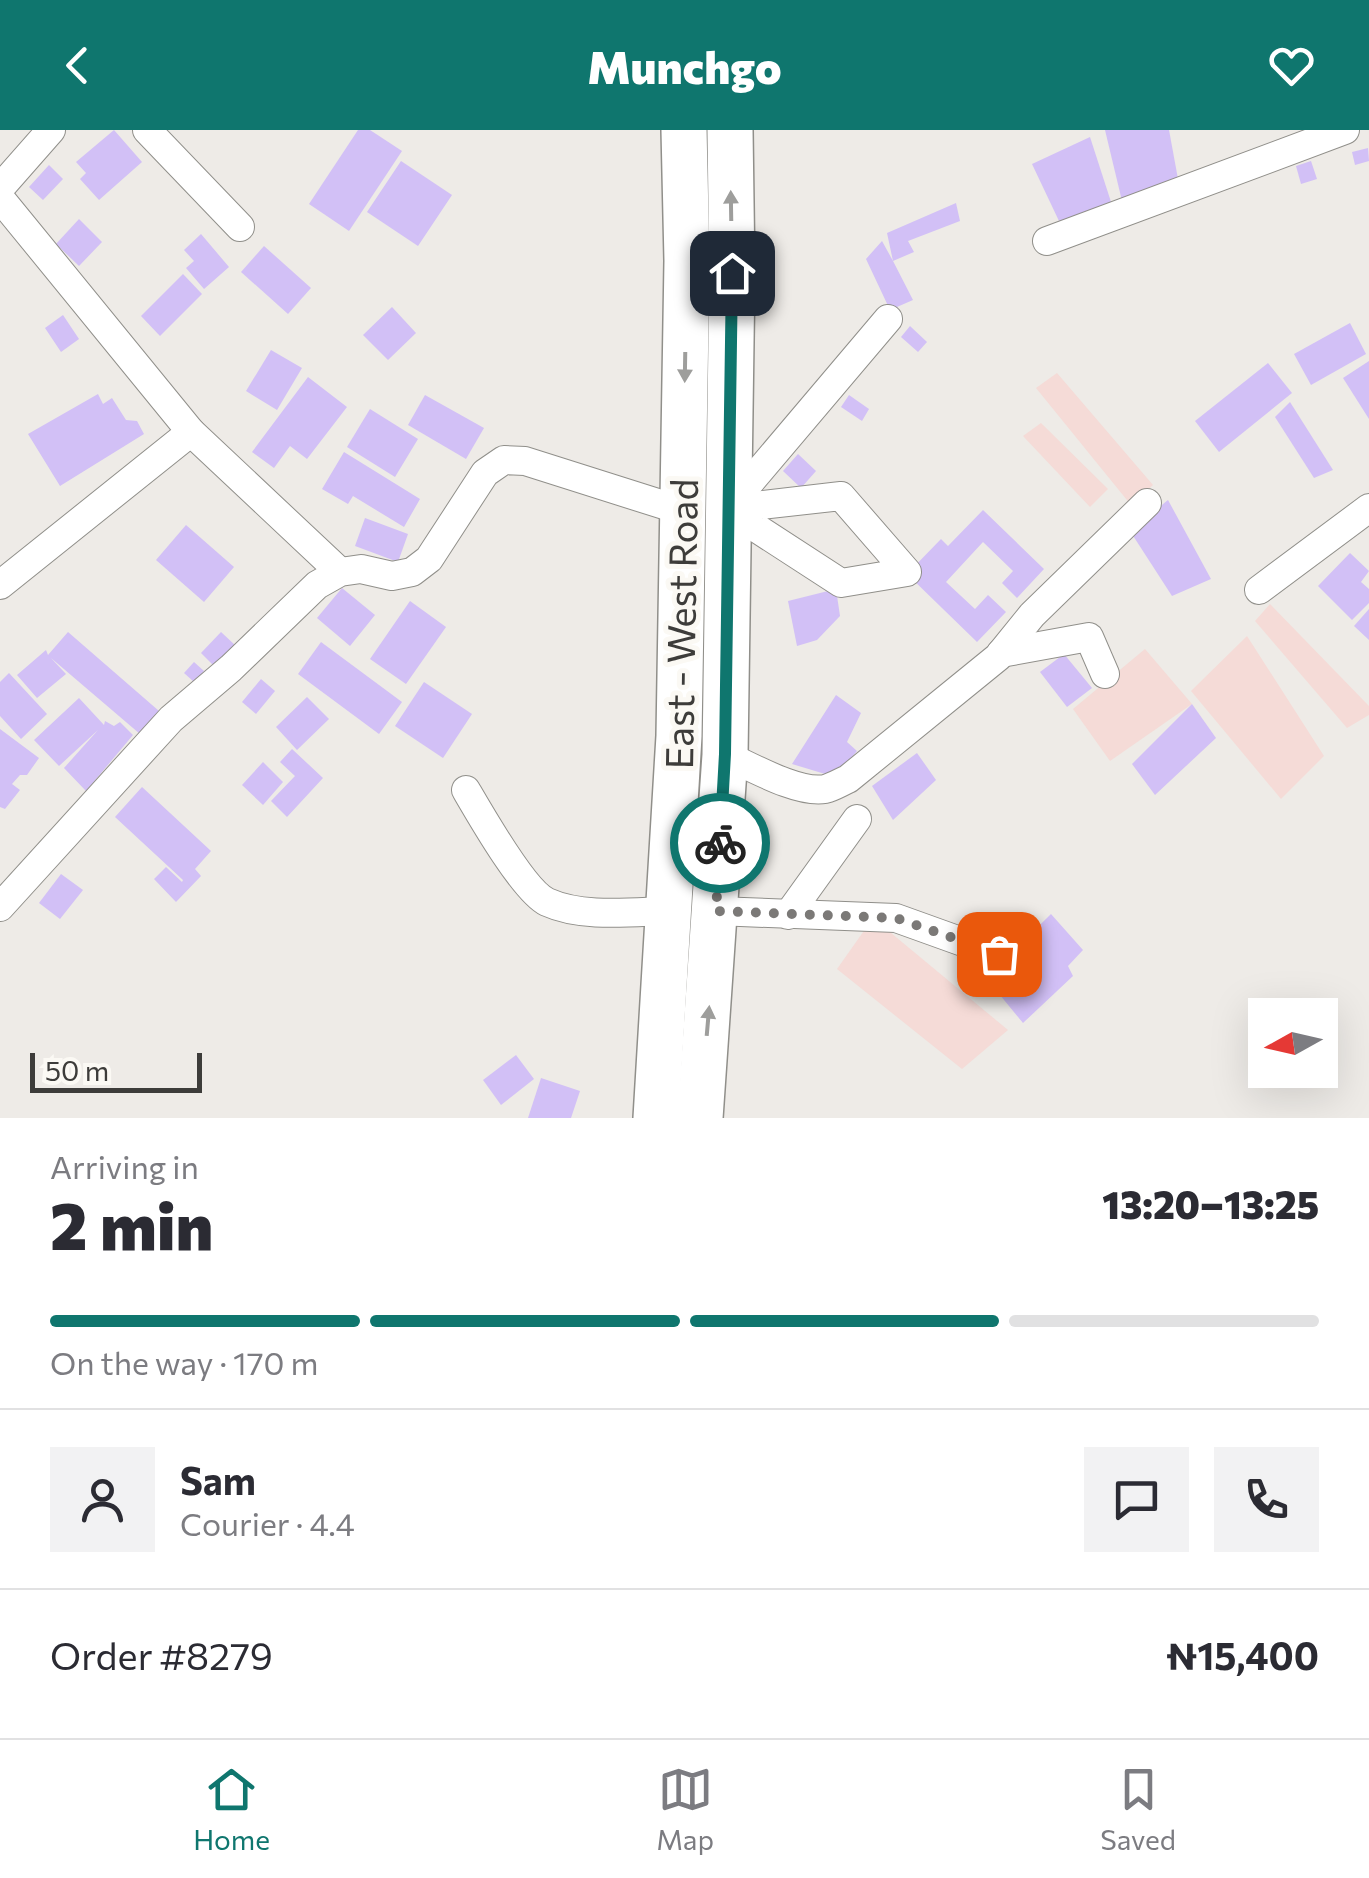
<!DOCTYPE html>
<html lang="en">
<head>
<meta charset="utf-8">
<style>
	:root { --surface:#fff; --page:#f2f2f3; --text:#2b2b33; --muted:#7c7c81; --line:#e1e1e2; --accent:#0f766e }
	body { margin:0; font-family:Commissioner,sans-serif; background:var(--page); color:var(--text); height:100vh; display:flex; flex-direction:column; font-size:38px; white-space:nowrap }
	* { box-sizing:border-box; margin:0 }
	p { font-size:32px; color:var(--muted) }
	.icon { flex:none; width:55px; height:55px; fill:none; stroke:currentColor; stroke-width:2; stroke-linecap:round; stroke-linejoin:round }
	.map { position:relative; height:988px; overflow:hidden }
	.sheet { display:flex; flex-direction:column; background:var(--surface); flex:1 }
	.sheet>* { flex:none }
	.needle { width:65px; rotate:262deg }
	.tools { position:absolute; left:1248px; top:868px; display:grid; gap:20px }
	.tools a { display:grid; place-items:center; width:90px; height:90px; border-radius:0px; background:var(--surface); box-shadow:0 10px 40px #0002; font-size:50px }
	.scale { position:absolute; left:30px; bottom:25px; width:172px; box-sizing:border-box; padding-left:10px; border:5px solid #3d3c3a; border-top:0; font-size:28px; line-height:35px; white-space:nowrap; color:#3d3c3a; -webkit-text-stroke:8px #fbf9f4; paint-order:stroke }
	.pin { position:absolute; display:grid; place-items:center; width:85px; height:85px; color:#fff; margin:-42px; border-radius:20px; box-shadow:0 5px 15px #0006 }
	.courier { position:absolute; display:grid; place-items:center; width:100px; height:100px; margin:-50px; border:8px solid #0f766e; border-radius:50%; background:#fff; color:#222; box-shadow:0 2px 12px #0007 }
	.summary em { font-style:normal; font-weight:800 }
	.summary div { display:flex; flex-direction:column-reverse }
	.summary { display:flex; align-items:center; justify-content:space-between; height:170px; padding:0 50px }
	h1 { font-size:65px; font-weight:800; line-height:75px }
	.bar { display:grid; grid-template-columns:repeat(4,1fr); gap:15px 10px; align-content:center; height:120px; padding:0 50px }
	.bar i { height:12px; border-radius:8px; background:var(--line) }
	.bar .current { background:var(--accent) }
	.bar p { grid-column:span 4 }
	.line { display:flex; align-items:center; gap:25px; padding:0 50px; border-top:2px solid var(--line) }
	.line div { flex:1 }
	.round { display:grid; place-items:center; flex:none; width:105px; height:105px; border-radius:0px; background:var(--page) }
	header { display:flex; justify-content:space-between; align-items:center; height:130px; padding:0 50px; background:var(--accent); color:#fff; font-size:45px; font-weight:800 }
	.menu { display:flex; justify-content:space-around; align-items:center; height:140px; border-top:2px solid var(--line); background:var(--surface); font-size:28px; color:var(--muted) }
	.menu a { display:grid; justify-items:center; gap:5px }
	.menu .current { color:var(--accent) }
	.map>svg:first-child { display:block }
	.industrial { fill:#f5dbd7 }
	.building { fill:#d2c0f6 }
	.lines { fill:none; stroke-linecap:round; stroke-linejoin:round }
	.street-casing { stroke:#908f8a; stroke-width:30 }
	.primary-casing { stroke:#908f8a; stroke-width:48 }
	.street { stroke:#fff; stroke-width:28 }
	.primary { stroke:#fff; stroke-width:45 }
	.oneway { fill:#9e9e9c }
	.done { stroke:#7b7977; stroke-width:10; stroke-dasharray:0 18 }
	.route { stroke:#0f766e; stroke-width:12 }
	.labels { text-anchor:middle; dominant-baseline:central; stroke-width:10; stroke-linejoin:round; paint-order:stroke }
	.street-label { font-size:38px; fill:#3d3c3a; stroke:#fbf9f4 }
</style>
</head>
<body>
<header><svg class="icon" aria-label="back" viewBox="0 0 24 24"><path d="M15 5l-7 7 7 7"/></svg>Munchgo<svg class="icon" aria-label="heart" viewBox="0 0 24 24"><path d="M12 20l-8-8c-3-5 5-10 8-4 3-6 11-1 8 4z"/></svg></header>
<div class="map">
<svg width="1369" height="988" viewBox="0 0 1369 988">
	<rect width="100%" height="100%" fill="#eeebe7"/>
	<g class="industrial">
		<polygon points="1057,243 1153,355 1131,375 1036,258"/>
		<polygon points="1041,293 1108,359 1090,377 1023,306"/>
		<polygon points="1270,474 1369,576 1369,585 1347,598 1255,491"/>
		<polygon points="1247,506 1324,626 1281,669 1191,561"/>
		<polygon points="1145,519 1192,574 1110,631 1073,579"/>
		<polygon points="873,788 1008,900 962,939 837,839"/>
	</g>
	<g class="building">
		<polygon points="114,0 142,32 99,70 80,49 86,43 76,32"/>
		<polygon points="358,0 370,0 402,21 349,101 309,74"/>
		<polygon points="1105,0 1169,0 1178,49 1122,71"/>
		<polygon points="1090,7 1112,75 1059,91 1032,34"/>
		<polygon points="1368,18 1369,31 1355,35 1352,22"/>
		<polygon points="401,31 452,65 418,116 367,82"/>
		<polygon points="1311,31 1317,49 1301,54 1296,36"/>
		<polygon points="49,35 63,49 43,70 29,57"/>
		<polygon points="956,73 960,91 908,111 914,122 893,131 913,170 890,180 866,129 882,111 893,131 887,103"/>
		<polygon points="79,89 102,112 79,136 56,114"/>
		<polygon points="201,104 229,137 204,159 186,138 194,131 184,120"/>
		<polygon points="264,116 311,158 288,184 241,142"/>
		<polygon points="183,144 202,164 160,206 141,186"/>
		<polygon points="392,177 416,203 388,230 363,205"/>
		<polygon points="63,185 79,209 61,222 45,198"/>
		<polygon points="1350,193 1366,224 1311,255 1294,224"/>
		<polygon points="910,196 927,212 918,222 901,207"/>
		<polygon points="271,220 302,238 277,280 246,261"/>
		<polygon points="1369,231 1369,289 1343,248"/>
		<polygon points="1268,233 1292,263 1219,322 1195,291"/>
		<polygon points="308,247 347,277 307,329 290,316 274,338 252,322"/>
		<polygon points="98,264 103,274 112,268 126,290 137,291 144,304 60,356 28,304"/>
		<polygon points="425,265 484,298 466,329 408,295"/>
		<polygon points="849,265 869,279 862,291 841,277"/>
		<polygon points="1290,272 1333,340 1314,348 1275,287"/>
		<polygon points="370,279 418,309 395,347 347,317"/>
		<polygon points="344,322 420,369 404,397 353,366 348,374 322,359"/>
		<polygon points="798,324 816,341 801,358 783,341"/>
		<polygon points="1168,370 1211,449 1172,466 1130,401"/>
		<polygon points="983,380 1044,439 1017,468 1002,453 1013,441 983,412 946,452 975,479 988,465 1006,482 977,512 907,444 941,409 948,416"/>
		<polygon points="365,388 408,404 398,432 355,416"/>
		<polygon points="186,395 234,437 204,472 156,430"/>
		<polygon points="1350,423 1369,441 1361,452 1369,459 1369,473 1352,490 1318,456"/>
		<polygon points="342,458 375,485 350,516 317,488"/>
		<polygon points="836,459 840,486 817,510 797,516 788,471"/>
		<polygon points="410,471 446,497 406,554 370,529"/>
		<polygon points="1369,479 1369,510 1354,496"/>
		<polygon points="68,502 159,581 140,604 51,528 66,544 37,568 17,545 46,520 48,525"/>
		<polygon points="221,502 236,516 215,537 201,523"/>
		<polygon points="321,512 402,572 379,604 298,544"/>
		<polygon points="1064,524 1092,558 1067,577 1040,542"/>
		<polygon points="194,532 204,541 194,552 184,543"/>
		<polygon points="9,543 47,584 21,609 0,586 0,552"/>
		<polygon points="261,549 275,561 256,584 242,572"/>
		<polygon points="424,552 472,584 443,628 395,596"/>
		<polygon points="836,565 861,583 847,612 857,621 835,647 792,634"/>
		<polygon points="307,567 329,589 297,620 276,597"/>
		<polygon points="79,568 104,595 105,591 114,596 120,592 133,605 86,661 64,638 98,600 59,636 34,610"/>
		<polygon points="1192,574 1216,608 1155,665 1132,634"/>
		<polygon points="0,599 39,628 27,645 20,645 12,654 20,660 5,679 0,677"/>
		<polygon points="292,619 323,648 287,687 271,671 295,646 280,632"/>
		<polygon points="917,623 936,650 893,690 872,656"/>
		<polygon points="263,632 283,652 263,675 242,655"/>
		<polygon points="142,657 211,721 195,739 201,746 176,772 154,749 166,737 182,752 183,750 115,687"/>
		<polygon points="61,744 83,760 60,789 39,773"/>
		<polygon points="1051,784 1083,820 1068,836 1073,846 1023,893 986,848"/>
		<polygon points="516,925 534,949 501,975 483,950"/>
		<polygon points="541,948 580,961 571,988 528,988"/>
	</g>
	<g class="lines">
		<g class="street-casing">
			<g id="street">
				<polyline points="147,0 240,97"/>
				<polyline points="0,58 51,0"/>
				<polyline points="0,68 191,302 340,442"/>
				<polyline points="1047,111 1345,0"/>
				<polygon points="841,366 907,442 841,453 727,379"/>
				<polyline points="728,378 888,189"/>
				<polyline points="0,455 191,302"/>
				<polyline points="1259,460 1369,378"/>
				<polyline points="1001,523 1089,507 1105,544"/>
				<path d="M725,625C750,636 798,664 825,659C833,657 841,652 848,649L998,527L1032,485L1147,373"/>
				<path d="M466,660C480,684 524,761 547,772C582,788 631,782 669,781"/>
				<polyline points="0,777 171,589 231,538 317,455 340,442 361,439 392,446 412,442 429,429 485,343 504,330 525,331 683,381"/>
				<polyline points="716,781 896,788 999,825"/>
				<polyline points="788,785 857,689"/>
			</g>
		</g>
		<g class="primary-casing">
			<g id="primary">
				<polyline points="656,988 679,606 687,131 684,0"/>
				<polyline points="700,988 725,625 732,143 730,0"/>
			</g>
		</g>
		<use href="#street" class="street"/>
		<use href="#primary" class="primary"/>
	</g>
	<defs><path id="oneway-solid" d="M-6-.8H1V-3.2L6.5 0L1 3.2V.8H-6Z" transform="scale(2.5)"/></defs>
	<g class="oneway">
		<use href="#oneway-solid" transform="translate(731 76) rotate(-91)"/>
		<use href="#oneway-solid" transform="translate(685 237) rotate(91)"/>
		<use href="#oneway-solid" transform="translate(708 891) rotate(-85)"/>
	</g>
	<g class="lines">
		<polyline class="done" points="720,713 716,781 896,788 999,824"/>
		<polyline class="route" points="720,713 725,624 732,143"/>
	</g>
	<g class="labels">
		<g class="street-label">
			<text transform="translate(680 494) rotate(-89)">East - West Road</text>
		</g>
	</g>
</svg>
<div class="tools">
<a><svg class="needle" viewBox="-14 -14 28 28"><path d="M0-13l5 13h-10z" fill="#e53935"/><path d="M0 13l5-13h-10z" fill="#7c7c81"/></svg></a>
</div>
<div class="scale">50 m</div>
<div class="pin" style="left:999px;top:824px;background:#ea580c"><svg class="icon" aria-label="bag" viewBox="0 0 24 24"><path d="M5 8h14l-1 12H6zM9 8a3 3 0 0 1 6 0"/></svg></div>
<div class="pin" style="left:732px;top:143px;background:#1f2937"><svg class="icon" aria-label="home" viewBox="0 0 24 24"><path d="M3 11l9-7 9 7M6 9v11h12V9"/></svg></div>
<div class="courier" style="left:720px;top:713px"><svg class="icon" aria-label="bike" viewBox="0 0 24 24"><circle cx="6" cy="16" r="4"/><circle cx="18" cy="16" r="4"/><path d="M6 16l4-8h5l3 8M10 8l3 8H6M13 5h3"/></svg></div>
</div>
<section class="sheet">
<div class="summary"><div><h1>2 min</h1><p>Arriving in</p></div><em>13:20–13:25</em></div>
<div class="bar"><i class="current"></i><i class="current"></i><i class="current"></i><i></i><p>On the way · 170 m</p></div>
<div class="line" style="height:180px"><a class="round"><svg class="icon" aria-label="person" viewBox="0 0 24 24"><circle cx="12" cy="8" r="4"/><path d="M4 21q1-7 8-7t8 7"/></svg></a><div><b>Sam</b><p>Courier · 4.4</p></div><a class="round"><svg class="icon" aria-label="chat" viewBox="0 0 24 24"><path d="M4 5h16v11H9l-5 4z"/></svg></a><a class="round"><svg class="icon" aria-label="phone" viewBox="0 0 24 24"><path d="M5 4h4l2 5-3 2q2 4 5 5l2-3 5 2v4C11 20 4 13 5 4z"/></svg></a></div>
<div class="line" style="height:130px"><div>Order #8279</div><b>₦15,400</b></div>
</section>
<nav class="menu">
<a class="current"><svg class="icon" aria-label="home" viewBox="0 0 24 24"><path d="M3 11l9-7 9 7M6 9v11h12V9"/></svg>Home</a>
<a><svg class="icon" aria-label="map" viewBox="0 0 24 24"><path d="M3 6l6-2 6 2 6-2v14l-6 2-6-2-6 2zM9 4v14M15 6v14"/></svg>Map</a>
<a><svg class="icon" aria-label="saved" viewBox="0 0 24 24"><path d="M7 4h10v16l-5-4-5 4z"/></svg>Saved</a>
</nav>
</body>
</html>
